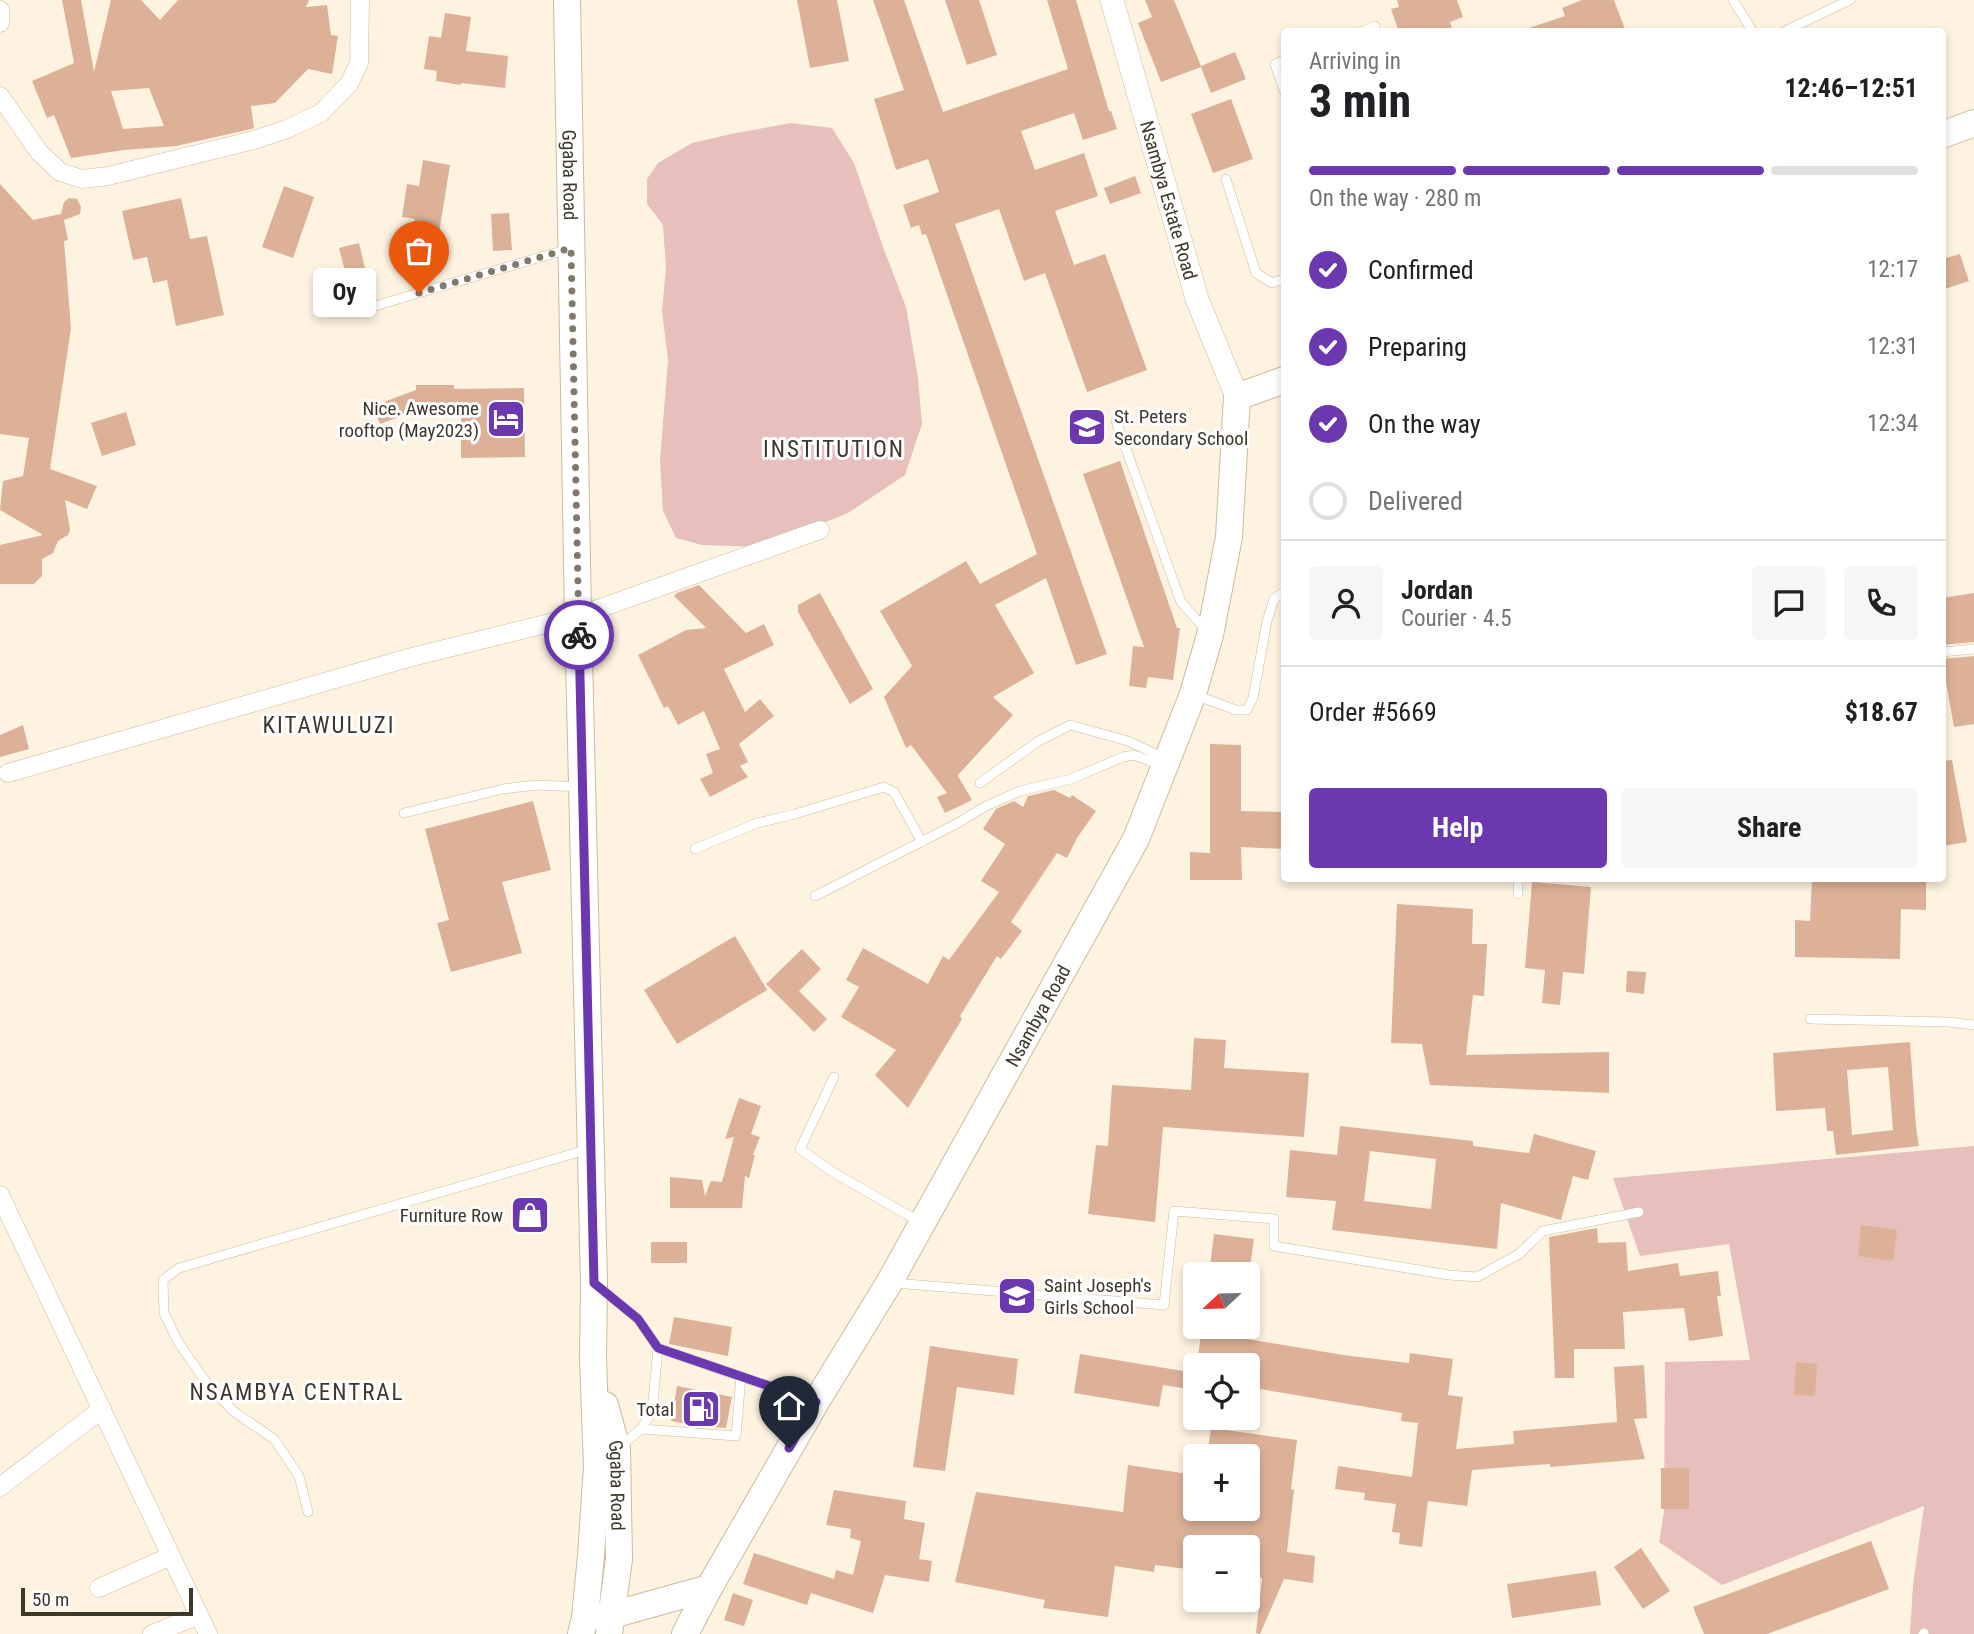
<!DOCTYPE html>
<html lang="en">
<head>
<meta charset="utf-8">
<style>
	:root { --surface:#fff; --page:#f6f6f6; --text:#202124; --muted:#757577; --line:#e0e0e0; --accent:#6b38b0 }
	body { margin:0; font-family:"Roboto Condensed",sans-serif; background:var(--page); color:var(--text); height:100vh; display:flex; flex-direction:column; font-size:26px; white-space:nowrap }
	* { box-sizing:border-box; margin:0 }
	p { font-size:23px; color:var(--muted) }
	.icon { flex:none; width:38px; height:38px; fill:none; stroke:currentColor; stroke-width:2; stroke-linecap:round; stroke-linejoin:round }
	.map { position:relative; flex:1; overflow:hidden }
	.panel { position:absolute; left:1281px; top:28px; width:665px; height:854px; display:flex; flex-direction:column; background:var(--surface); border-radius:7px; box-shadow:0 4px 10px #0003 }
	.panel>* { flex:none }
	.needle { width:46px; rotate:248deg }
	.buttons { position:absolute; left:1183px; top:1262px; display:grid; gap:14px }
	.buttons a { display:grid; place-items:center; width:77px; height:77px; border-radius:7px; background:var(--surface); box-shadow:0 4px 10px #0003; font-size:35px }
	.scale { position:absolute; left:21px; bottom:18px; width:172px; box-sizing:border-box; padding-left:7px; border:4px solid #3e382b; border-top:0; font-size:19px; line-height:24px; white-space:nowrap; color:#3e382b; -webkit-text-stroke:5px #fff; paint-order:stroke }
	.pin { position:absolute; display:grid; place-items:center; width:60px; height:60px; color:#fff; margin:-72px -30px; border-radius:50% 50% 50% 0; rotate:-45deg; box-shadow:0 0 7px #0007 }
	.pin .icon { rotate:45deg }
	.courier { position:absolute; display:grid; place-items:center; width:70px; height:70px; margin:-35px; border:5px solid #6b38b0; border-radius:50%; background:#fff; color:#222; box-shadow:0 2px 9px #0007 }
	.bubble { position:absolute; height:49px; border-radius:7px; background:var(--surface); box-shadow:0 4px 10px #0003; font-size:23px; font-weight:700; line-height:49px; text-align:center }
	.headline em { font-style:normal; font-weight:700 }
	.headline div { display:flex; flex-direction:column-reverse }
	.headline { display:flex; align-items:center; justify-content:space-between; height:119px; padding:0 28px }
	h1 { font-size:46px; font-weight:700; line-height:52px }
	.bar { display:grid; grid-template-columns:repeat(4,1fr); gap:10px 7px; align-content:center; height:84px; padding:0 28px }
	.bar i { height:9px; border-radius:5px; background:var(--line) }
	.bar .current { background:var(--accent) }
	.bar p { grid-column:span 4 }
	.line { display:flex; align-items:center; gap:18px; padding:0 28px; border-top:2px solid var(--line) }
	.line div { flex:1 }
	.round { display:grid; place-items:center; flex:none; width:74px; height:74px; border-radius:7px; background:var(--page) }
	ol { padding:0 28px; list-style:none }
	li { display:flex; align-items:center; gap:21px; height:77px }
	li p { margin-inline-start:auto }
	li .icon { padding:7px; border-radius:50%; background:var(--accent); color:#fff; stroke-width:4 }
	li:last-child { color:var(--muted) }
	li i { width:38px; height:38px; border:4px solid var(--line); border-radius:50% }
	.primary-button { display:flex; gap:14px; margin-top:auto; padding:14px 28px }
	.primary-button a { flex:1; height:80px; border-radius:7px; background:var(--accent); color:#fff; font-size:28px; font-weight:700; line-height:80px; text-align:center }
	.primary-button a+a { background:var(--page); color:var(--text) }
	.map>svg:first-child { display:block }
	.green { fill:#e7bfbc }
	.building { fill:#dcb197; fill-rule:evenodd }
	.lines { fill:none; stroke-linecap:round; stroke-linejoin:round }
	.service-casing { stroke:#ccbb9d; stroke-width:10 }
	.minor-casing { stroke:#ccbb9d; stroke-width:19 }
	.tertiary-casing { stroke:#ccbb9d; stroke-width:24 }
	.secondary-casing { stroke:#ccbb9d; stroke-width:28 }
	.service { stroke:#fff; stroke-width:9 }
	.minor { stroke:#fff; stroke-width:18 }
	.tertiary { stroke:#fff; stroke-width:23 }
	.secondary { stroke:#fff; stroke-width:26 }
	.done { stroke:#81796b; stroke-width:7; stroke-dasharray:0 12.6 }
	.route { stroke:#6b38b0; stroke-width:9 }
	.labels { text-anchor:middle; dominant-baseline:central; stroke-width:6; stroke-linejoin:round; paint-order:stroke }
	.street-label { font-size:19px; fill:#3e382b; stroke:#fff }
	.poi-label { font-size:19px; fill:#3e382b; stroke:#fff; text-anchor:end }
	.quarter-label { font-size:23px; letter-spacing:2px; fill:#3e382b; stroke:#fff }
</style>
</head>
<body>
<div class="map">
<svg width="1974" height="1634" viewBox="0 0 1974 1634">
	<rect width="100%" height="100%" fill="#fef3e1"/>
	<g class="green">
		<polygon points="791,123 832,128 854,163 883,247 906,307 918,378 922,424 905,475 848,513 763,547 702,545 676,538 663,511 660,460 668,360 662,311 666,268 663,225 647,204 647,179 658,163 692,143 731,134"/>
		<polygon points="1974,1146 1974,1634 1910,1634 1913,1585 1924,1506 1722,1585 1659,1542 1664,1512 1665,1362 1750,1360 1729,1244 1640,1256 1613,1178"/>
	</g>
	<g class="building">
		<path d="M62,0H81L94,72L111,0H141L160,20L178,0H309L306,7L327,5L331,35L338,36L332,74L308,69L275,103L251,106L254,128L251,129L176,146L124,150L71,158L54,115L47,118L32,81L74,63ZM149,88L164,126L123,129L111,91Z"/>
		<polygon points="797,0 837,0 849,61 810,68"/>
		<polygon points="873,0 904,0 943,112 1068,69 1047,0 1076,0 1109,111 1111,111 1117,129 1083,140 1074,113 1021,131 1035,170 1084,153 1098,196 1055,211 1074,265 1105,254 1147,370 1087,392 1045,273 1024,281 999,209 955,224 1107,654 1076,665 1046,578 995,605 1034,673 993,697 1013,715 959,774 958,776 972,800 945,813 937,797 947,793 911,745 906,748 884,697 912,666 880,611 966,561 980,584 1037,554 926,234 922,235 919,225 911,228 903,205 939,192 928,159 896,170 874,99 904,90"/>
		<polygon points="945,0 979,0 997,55 967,65"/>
		<polygon points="1145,0 1174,0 1201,66 1235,52 1246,79 1211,93 1201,67 1161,82 1138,23 1152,17"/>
		<polygon points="1397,0 1457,0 1463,17 1450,22 1453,32 1399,32 1391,9 1399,7"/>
		<polygon points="1582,0 1614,0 1626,32 1529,32 1529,28 1565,16 1562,8"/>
		<polygon points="445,13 471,17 466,51 508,56 505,88 461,83 461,85 436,81 437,71 424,69 429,36 441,38"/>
		<polygon points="1231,99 1253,159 1213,173 1191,114"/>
		<polygon points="423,160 450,165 439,233 414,229 415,219 402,217 407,184 419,186"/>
		<polygon points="1135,176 1141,193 1110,204 1104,188"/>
		<polygon points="0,184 33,220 61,214 64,202 69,198 77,199 81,207 80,214 64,220 68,240 64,241 71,328 50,469 97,486 87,509 65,500 70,530 68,535 58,541 53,553 42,559 42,576 34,584 0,584 0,545 43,535 0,510 3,481 23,476 29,438 0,434"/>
		<polygon points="284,186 314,197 293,258 262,247"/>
		<polygon points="181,198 190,239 207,236 224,315 176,326 167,280 153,283 147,257 133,260 122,211"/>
		<polygon points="509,213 512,250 493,251 491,214"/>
		<polygon points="359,243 368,281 349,286 339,248"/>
		<polygon points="1960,254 1969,281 1942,290 1942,259"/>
		<polygon points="416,385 454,385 454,389 524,388 525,457 461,458 461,407 428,406 380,424 373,406 416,390"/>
		<polygon points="126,412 136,445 102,456 91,423"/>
		<polygon points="1120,461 1177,628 1180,628 1173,680 1148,677 1146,688 1129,686 1133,646 1144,647 1083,474"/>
		<polygon points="699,585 746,633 764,624 774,645 724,669 745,712 760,699 774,716 739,744 748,762 740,766 748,777 710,797 700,779 713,773 706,754 720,749 704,711 678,725 668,706 664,708 638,655 686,630 706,628 674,596 677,593"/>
		<polygon points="820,593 873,689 850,704 798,612 798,605"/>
		<polygon points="1974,593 1974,642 1942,645 1942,598"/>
		<polygon points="1974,656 1974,724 1954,727 1942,659"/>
		<polygon points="23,725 29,749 0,757 0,735"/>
		<polygon points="1210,744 1241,745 1241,811 1284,812 1284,849 1241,847 1242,880 1190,880 1190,852 1210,853"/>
		<polygon points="1952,760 1967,842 1942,846 1942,761"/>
		<polygon points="1054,790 1070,798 1072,795 1096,811 1077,838 1067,858 1057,853 1011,922 1022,931 1001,959 997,956 960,1016 962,1019 908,1108 875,1075 896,1050 841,1017 859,987 846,980 863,948 928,984 943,956 949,960 999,892 981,881 1005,844 983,829 996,809 1014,801 1023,807 1028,796"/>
		<polygon points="533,801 551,870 502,882 522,953 451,972 437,923 449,920 425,829"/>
		<polygon points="1812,878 1926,878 1926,910 1901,909 1900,959 1795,957 1795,920 1810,921"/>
		<polygon points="1532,882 1591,887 1584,974 1563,972 1560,1005 1542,1003 1545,970 1525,968"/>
		<polygon points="1397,904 1473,909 1472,944 1487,944 1484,996 1473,995 1466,1055 1609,1052 1609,1093 1430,1085 1422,1044 1391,1043"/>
		<polygon points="735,936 767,990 677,1044 644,990"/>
		<polygon points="802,949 821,969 799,991 827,1019 814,1032 766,984"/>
		<polygon points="1627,971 1646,972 1644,994 1626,992"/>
		<polygon points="1194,1038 1226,1040 1224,1068 1309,1073 1304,1137 1163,1127 1155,1222 1088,1214 1096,1145 1108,1146 1112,1085 1191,1090"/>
		<path d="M1910,1042L1916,1127L1919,1146L1836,1155L1833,1131H1827L1825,1108L1776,1111L1773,1053ZM1888,1067L1893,1130L1852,1135L1847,1070Z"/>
		<polygon points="739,1098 761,1106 751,1134 760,1137 753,1155 755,1155 749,1178 745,1176 742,1208 670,1208 670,1177 702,1180 705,1196 711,1181 722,1182 734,1137 725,1139"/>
		<path d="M1340,1126L1473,1141V1146L1529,1153L1534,1134L1596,1151L1588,1180L1573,1176L1561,1220L1501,1203L1497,1249L1332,1230L1336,1201L1286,1197L1290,1150L1337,1155ZM1370,1151L1436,1159L1431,1209L1364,1201Z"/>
		<polygon points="1861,1225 1897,1230 1893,1261 1858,1256"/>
		<polygon points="1597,1228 1598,1243 1626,1242 1628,1271 1678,1263 1680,1276 1718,1271 1721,1296 1717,1296 1723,1336 1689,1341 1684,1308 1623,1312 1625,1349 1574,1349 1574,1378 1555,1378 1549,1237"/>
		<polygon points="1214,1234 1254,1239 1249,1274 1209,1274"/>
		<rect x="651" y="1242" width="36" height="21"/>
		<polygon points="674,1317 732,1327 728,1356 669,1344"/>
		<polygon points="1202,1326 1242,1326 1241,1338 1343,1355 1409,1363 1410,1353 1453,1359 1448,1395 1463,1397 1456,1449 1514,1444 1513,1431 1617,1422 1614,1367 1644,1365 1647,1418 1634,1419 1645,1459 1550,1467 1550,1464 1472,1470 1467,1506 1428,1501 1422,1547 1399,1544 1400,1533 1392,1532 1396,1504 1364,1500 1365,1493 1335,1489 1338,1466 1412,1477 1418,1423 1401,1421 1402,1413 1248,1387 1248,1365 1197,1365"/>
		<polygon points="930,1346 1018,1359 1014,1395 957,1387 945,1471 913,1467"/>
		<polygon points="1080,1354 1195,1373 1195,1390 1163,1385 1159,1407 1074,1393"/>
		<polygon points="1796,1362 1817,1364 1815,1396 1794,1395"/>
		<polygon points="677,1386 732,1397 726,1428 699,1426 671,1421"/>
		<polygon points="1211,1428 1297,1440 1291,1489 1294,1490 1287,1552 1315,1556 1313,1583 1284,1579 1260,1634 1256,1633 1262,1578 1248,1577 1248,1547 1195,1547 1195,1570 1155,1565 1154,1572 1115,1566 1108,1617 1043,1608 1045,1600 955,1582 976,1492 1123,1512 1128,1465 1195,1475 1195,1508 1248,1508 1248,1456 1207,1456"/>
		<rect x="1661" y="1468" width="28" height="41"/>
		<polygon points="834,1490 906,1501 904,1519 925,1523 919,1559 932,1561 929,1582 885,1575 873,1613 811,1593 807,1605 743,1584 754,1553 834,1579 836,1570 853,1575 861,1541 850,1538 851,1529 826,1525"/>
		<polygon points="1871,1541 1889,1589 1767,1634 1704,1634 1693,1607"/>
		<polygon points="1641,1548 1670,1591 1643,1609 1614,1567"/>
		<polygon points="1596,1571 1601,1605 1512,1618 1507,1584"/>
		<polygon points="733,1593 753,1600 744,1626 724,1620"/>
	</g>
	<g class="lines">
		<g class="service-casing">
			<g id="service">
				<polyline points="1733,0 1753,32"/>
				<polyline points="1361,32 1375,26 1377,32"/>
				<polyline points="1783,32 1850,0"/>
				<polyline points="1284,60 1275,64 1284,90"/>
				<polyline points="1226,179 1256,273 1272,283 1284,279"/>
				<polyline points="368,308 568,249"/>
				<polyline points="1116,421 1181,602 1207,631"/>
				<polyline points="1942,652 1974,649"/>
				<polyline points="1195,695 1236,710 1247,710 1253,698 1267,621 1274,599 1284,592"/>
				<polyline points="980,783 1037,742 1070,725 1128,741 1164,758"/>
				<polyline points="404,813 503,789 536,785 581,787"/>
				<polyline points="695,849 757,823 795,814 884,787 894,792 922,842"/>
				<polyline points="1518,878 1518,894"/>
				<polyline points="815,896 958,823 984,807 1020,791 1071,779 1123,757 1134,755 1161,765"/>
				<polyline points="1810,1019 1949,1022 1974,1025"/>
				<polyline points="834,1077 800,1149 831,1171 920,1222"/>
				<polyline points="894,1283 1164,1305 1174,1211 1274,1219 1274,1246 1449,1275 1477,1277 1519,1254 1543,1231 1639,1212"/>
				<polyline points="599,1287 638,1319 658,1348 652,1412 641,1429 621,1446"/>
				<polyline points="658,1348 812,1401"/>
				<polyline points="641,1429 736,1436 741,1376"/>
				<polyline points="308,1512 299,1476 274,1439 233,1411 206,1382 178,1342 164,1313 163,1280 179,1268 586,1150"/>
				<polyline points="1923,1634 1924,1633"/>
			</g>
		</g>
		<g class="minor-casing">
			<g id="minor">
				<polyline points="0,10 0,23"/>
				<polyline points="0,96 39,152 60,172 82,179 108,176 254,140 287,129 321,113 349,84 359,63 360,0"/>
				<polyline points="8,773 412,657 578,616 820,530"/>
				<polyline points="0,1195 208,1634"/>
				<polyline points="0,1487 102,1409"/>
				<polyline points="99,1588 171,1556"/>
				<polyline points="152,1634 199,1615"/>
			</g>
		</g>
		<g class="tertiary-casing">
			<g id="tertiary">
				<path id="s1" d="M1112,0L1197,299L1237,397"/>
			</g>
		</g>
		<g class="secondary-casing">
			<g id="secondary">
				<path id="s2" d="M567,0L578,616L594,1283L593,1359L597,1467L591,1556L585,1617L581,1634"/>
				<polyline points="1942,135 1974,123"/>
				<path id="s3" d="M605,1405L617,1449L619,1559L609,1634"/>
				<polyline points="598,1616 612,1615 709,1588"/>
				<path id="s4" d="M685,1634L709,1588L816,1402L889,1283L1136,839L1193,694L1210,635L1229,537L1237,397L1284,380"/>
			</g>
		</g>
		<use href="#service" class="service"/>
		<use href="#minor" class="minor"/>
		<use href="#tertiary" class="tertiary"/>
		<use href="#secondary" class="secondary"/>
	</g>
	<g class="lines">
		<polyline class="done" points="419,293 571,248 579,635"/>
		<polyline class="route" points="579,635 594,1283 638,1319 658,1348 816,1402 789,1448"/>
	</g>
	<defs>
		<g id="hotel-square" transform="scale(2.0125)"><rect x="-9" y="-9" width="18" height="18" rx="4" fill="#6b38b0" stroke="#fff"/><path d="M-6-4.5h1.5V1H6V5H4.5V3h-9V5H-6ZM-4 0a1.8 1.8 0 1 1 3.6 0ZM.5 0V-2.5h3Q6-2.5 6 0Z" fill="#fff"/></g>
		<g id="school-square" transform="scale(2.0125)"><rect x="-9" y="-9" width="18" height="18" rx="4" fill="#6b38b0" stroke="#fff"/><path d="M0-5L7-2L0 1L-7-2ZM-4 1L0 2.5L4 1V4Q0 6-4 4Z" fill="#fff"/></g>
		<g id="shop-square" transform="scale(2.0125)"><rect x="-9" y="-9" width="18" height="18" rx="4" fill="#6b38b0" stroke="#fff"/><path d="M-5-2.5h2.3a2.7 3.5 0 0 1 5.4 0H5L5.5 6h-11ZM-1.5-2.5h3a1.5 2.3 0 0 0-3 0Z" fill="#fff"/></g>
		<g id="fuel-square" transform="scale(2.0125)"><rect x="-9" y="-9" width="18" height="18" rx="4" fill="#6b38b0" stroke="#fff"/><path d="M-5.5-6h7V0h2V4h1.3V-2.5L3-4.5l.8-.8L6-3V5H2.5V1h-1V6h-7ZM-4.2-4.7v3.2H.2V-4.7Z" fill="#fff"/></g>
	</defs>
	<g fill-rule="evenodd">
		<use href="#hotel-square" x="506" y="419"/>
		<use href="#school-square" x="1087" y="427"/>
		<use href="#shop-square" x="530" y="1215"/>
		<use href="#school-square" x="1017" y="1296"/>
		<use href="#fuel-square" x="701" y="1409"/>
	</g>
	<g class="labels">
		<g class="street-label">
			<text stroke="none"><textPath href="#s2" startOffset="175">Ggaba Road</textPath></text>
			<text stroke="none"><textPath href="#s1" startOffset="208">Nsambya Estate Road</textPath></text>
			<text stroke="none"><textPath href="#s4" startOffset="712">Nsambya Road</textPath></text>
			<text stroke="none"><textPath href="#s3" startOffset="82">Ggaba Road</textPath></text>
		</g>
		<g class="poi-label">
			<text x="479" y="408">Nice. Awesome<tspan x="479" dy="22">rooftop (May2023)</tspan></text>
			<text x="1114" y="416" text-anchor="start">St. Peters<tspan x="1114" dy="22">Secondary School</tspan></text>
			<text x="503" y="1215">Furniture Row</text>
			<text x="1044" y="1285" text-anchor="start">Saint Joseph's<tspan x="1044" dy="22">Girls School</tspan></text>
			<text x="674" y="1409">Total</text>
		</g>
		<g class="quarter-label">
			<text x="834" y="449">INSTITUTION</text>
			<text x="329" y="725">KITAWULUZI</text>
			<text x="297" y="1392">NSAMBYA CENTRAL</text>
		</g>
	</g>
</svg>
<div class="buttons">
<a><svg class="needle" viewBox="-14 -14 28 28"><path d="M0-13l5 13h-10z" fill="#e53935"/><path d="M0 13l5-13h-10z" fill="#757577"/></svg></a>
<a><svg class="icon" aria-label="locate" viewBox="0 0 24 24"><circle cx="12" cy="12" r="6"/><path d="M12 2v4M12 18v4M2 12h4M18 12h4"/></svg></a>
<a>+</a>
<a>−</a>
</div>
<div class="scale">50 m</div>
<div class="pin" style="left:419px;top:293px;background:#ea580c"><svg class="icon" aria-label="bag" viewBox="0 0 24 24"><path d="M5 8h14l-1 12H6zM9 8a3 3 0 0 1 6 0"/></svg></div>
<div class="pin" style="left:789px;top:1448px;background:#1f2937"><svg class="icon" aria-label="home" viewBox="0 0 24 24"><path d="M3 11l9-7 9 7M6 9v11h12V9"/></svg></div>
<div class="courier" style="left:579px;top:635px"><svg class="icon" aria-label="bike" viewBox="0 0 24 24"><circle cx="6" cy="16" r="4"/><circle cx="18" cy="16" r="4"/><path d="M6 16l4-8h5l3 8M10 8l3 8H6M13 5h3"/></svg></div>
<div class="bubble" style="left:313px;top:268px;width:63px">Oy</div>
<section class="panel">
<div class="headline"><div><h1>3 min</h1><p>Arriving in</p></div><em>12:46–12:51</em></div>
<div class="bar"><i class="current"></i><i class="current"></i><i class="current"></i><i></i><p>On the way · 280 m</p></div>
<ol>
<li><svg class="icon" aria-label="check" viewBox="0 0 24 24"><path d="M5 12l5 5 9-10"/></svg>Confirmed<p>12:17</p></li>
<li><svg class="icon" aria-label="check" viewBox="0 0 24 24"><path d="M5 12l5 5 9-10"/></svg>Preparing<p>12:31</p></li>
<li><svg class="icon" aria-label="check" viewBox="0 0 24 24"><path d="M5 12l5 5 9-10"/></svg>On the way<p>12:34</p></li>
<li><i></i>Delivered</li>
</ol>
<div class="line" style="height:126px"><a class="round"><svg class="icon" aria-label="person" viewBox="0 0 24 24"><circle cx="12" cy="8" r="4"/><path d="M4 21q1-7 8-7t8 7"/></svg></a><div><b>Jordan</b><p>Courier · 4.5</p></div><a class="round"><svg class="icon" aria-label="chat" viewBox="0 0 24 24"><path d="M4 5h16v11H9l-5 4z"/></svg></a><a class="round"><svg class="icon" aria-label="phone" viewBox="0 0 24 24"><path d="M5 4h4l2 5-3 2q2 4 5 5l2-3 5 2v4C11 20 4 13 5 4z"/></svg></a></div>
<div class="line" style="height:91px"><div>Order #5669</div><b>$18.67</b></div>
<div class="primary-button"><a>Help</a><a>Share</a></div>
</section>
</div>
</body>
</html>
